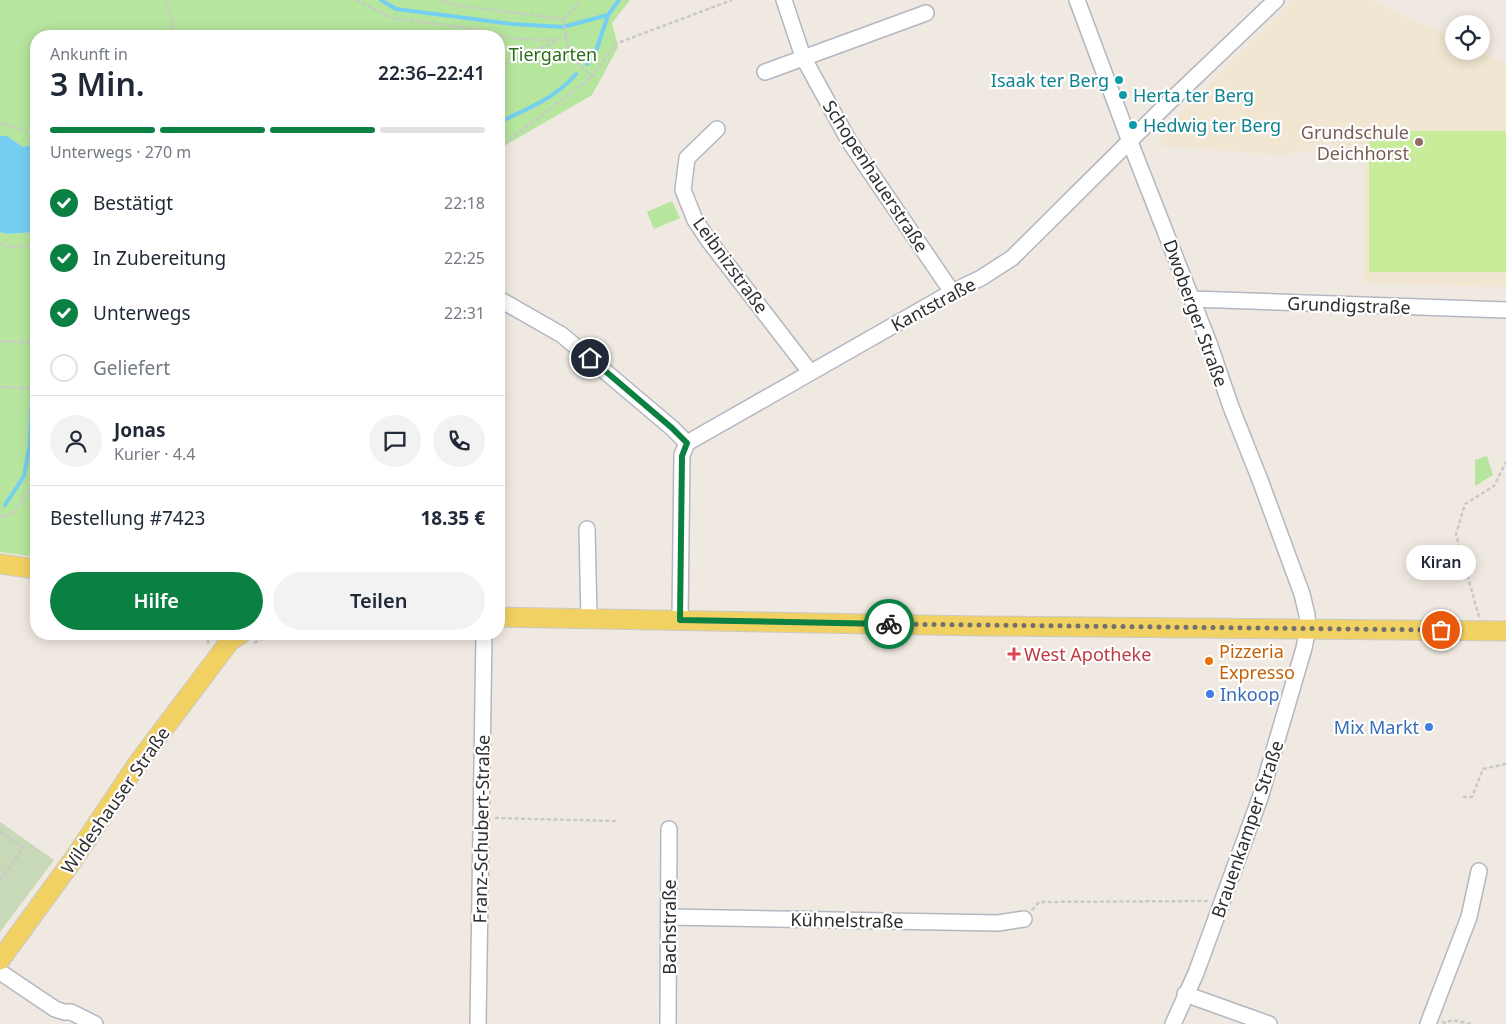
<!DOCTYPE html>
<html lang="de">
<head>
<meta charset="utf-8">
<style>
	:root { --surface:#fff; --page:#f2f2f3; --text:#1f2937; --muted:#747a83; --line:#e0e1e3; --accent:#0b8043 }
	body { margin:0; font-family:"Noto Sans",sans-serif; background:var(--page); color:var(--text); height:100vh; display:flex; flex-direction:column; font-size:19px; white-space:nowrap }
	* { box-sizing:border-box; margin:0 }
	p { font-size:16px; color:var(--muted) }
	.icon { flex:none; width:28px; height:28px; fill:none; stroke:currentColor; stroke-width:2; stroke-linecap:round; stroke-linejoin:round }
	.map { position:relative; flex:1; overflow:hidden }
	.sheet { position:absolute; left:30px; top:30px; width:475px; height:610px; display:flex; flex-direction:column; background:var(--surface); border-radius:20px; box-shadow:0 2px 12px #0003 }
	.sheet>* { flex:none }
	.buttons { position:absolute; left:1445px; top:15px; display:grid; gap:10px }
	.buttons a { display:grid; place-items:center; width:45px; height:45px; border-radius:50%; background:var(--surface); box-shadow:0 2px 12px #0003; font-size:25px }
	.pin { position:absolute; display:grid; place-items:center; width:42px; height:42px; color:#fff; margin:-21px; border:2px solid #fff; border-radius:50%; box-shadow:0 1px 5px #0007 }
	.courier { position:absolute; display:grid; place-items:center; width:50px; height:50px; margin:-25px; border:4px solid #0b8043; border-radius:50%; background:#fff; color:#222; box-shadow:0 1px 6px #0007 }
	.bubble { position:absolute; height:35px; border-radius:18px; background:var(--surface); box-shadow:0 2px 12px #0003; font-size:16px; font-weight:600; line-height:35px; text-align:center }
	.head em { font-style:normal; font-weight:600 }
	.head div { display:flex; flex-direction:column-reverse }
	.head { display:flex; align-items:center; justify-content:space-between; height:85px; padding:0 20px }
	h1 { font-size:32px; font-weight:600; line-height:38px }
	.bar { display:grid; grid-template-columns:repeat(4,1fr); gap:8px 5px; align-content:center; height:60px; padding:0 20px }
	.bar i { height:6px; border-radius:4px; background:var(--line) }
	.bar .selected { background:var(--accent) }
	.bar p { grid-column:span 4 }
	.line { display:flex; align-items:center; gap:12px; padding:0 20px; border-top:1px solid var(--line) }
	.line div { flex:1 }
	.round { display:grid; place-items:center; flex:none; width:52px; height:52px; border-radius:26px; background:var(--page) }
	ol { padding:0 20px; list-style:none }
	li { display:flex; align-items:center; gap:15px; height:55px }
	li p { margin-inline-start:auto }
	li .icon { padding:5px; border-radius:50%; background:var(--accent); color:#fff; stroke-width:4 }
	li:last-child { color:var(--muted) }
	li i { width:28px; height:28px; border:2px solid var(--line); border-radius:50% }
	.primary-button { display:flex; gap:10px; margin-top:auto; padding:10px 20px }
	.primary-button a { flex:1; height:58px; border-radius:30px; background:var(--accent); color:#fff; font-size:20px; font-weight:600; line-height:58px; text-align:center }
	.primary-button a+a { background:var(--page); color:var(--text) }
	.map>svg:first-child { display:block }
	.education { fill:#f0e6d1 }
	.green { fill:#b6e59e }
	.cemetery { fill:#c8d9b8 }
	.pitch { fill:#c9ec9a }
	.water { fill:#75cff0 }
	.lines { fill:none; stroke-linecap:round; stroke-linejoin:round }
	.stream { stroke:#75cff0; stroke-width:4 }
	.minor-casing { stroke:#b4b7c1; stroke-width:18 }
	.major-casing { stroke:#c9c9c9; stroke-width:21 }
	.path { stroke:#c9c9c9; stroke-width:2.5; stroke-dasharray:4 2.5; stroke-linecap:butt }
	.minor { stroke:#fff; stroke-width:15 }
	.major { stroke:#f2d163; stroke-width:19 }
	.done { stroke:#726f6d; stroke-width:5; stroke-dasharray:0 9 }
	.route { stroke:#0b8043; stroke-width:6 }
	.culture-dot { fill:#0f9aa8; stroke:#fff; stroke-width:2 }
	.education-dot { fill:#8d6e63; stroke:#fff; stroke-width:2 }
	.health-dot { fill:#e0444e; stroke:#fff; stroke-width:2 }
	.food-dot { fill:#e8710a; stroke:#fff; stroke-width:2 }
	.shop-dot { fill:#3f7fe0; stroke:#fff; stroke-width:2 }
	.labels { text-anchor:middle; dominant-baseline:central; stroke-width:4.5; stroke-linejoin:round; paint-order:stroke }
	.park-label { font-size:18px; fill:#2c6e1b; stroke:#fff }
	.culture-label { font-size:18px; fill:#0d838f; stroke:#fff; text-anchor:start }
	.education-label { font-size:18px; fill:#785e54; stroke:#fff; text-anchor:end }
	.street-label { font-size:18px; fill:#2e2e2e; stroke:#fff }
	.food-label { font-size:18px; fill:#c56008; stroke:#fff; text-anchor:start }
	.health-label { font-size:18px; fill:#be3a42; stroke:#fff; text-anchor:start }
	.shop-label { font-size:18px; fill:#366cbe; stroke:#fff; text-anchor:start }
</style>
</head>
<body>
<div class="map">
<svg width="1506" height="1024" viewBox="0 0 1506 1024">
	<rect width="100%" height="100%" fill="#efe9e1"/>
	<polygon class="education" points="1294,0 1370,0 1454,38 1454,51 1481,50 1506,65 1506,287 1364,283 1366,159 1346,158 1328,139 1317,149 1283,155 1161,146 1162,131"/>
	<g class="green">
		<polygon points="0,0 630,0 612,23 618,47 592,95 499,149 499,36 36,36 36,144 23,147 7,136 0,136"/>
		<polygon points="672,201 680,218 654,229 647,212"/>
		<polygon points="0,232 7,234 36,232 36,557 0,552"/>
		<polygon points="1487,456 1493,475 1475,486 1475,460"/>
	</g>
	<polygon class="cemetery" points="0,822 54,860 0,932"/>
	<rect class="pitch" x="1369" y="131" width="137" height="141"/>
	<polygon class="water" points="0,136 7,136 23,147 36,144 36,232 7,234 0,232"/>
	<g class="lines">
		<g class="stream">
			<polyline points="381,0 396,9 512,24 563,27 608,15 619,0"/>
			<polyline points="587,64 596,51 608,15"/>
			<path d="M499,122C526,110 557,97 576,74"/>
			<polyline points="34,384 36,368"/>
			<polyline points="5,505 24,476 30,444 32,394"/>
		</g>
		<g class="minor-casing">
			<g id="minor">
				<polyline points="784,0 803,57 849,141 952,292"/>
				<polyline points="1077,0 1130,142 1209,343 1231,407 1260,480 1302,594 1307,615 1308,628 1304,648 1260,798 1196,973 1173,1024"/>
				<polyline points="765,72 926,13"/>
				<polyline points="717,129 687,158 683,190 695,220 709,241 810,372"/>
				<polyline points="499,299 562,335 672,428 687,443"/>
				<polyline points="1192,299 1506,310"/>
				<polyline points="587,529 589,619"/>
				<polyline points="680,620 682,455 687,443 952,292 981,278 1012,258 1165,106 1276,0"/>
				<polyline points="669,917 998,923 1024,919"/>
				<polyline points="0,972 55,1009 64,1012 71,1012 95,1024"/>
				<polyline points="1185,994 1269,1024"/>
				<polyline points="478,1024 484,634"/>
				<polyline points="668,1024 669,829"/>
				<polyline points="1428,1024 1469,917 1479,871"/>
			</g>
		</g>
		<g class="major-casing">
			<g id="major">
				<polyline points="0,564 36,569"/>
				<polyline points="499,617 981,626 1506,631"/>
				<polyline points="0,960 73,860 138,763 230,641 241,634"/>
			</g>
		</g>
		<g class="path">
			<polyline points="166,0 175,36"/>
			<polyline points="356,0 392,18 469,28 517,39 551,40 567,36"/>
			<polyline points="440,0 455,5 563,19"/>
			<polyline points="563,19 570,55 592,77"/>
			<polyline points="564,19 581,0"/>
			<polyline points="499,67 559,40"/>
			<polyline points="0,123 36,134"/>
			<polyline points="499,148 592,77 615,44 732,0"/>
			<polyline points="0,244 10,247 36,245"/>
			<polyline points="0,341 36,343"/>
			<polyline points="0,387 36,388"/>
			<polyline points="0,517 12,514 30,490 36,466"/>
			<polyline points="1479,617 1456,534 1465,504 1494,486 1506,462"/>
			<polyline points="254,643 271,634"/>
			<polyline points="208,644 208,634"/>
			<polyline points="1463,797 1472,797 1483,769 1506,764"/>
			<polyline points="495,818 616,821"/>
			<polyline points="0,832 24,848 0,879"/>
			<polyline points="1032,910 1039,902 1208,901"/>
			<polyline points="1442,1022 1446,1023 1452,1020 1471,1024"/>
		</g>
		<use href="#minor" class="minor"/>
		<use href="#major" class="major"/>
	</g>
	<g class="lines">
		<polyline class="done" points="889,624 1441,630"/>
		<polyline class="route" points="590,358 672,428 687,443 682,456 680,620 889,624"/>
	</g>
	<g class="culture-dot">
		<circle cx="1119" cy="80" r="5"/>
		<circle cx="1123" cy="95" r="5"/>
		<circle cx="1133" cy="125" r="5"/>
	</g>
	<circle class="education-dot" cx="1419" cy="142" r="5"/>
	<path class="health-dot" d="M1011.5 646.5h5v5h5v5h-5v5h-5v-5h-5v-5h5z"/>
	<circle class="food-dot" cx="1209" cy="661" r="5"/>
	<g class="shop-dot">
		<circle cx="1210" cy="694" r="5"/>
		<circle cx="1429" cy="727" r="5"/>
	</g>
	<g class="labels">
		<g class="park-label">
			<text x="553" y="54">Tiergarten</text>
		</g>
		<g class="culture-label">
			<text x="1109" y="80" text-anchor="end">Isaak ter Berg</text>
			<text x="1133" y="95">Herta ter Berg</text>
			<text x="1143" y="125">Hedwig ter Berg</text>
		</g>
		<g class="education-label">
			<text x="1409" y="132">Grundschule<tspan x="1409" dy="21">Deichhorst</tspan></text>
		</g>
		<g class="street-label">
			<text transform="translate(876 176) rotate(57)">Schopenhauerstraße</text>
			<text transform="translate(731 265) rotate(54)">Leibnizstraße</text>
			<text transform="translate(933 304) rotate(-28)">Kantstraße</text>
			<text transform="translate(1349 305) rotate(2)">Grundigstraße</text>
			<text transform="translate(1196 313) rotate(70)">Dwoberger Straße</text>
			<text transform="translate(115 800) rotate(-55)">Wildeshauser Straße</text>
			<text transform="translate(481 829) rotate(-89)">Franz-Schubert-Straße</text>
			<text transform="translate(1247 829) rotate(-71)">Brauenkamper Straße</text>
			<text transform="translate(847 920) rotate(1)">Kühnelstraße</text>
			<text transform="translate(669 927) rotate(-90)">Bachstraße</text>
		</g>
		<g class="food-label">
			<text x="1219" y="651">Pizzeria<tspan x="1219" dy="21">Expresso</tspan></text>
		</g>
		<g class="health-label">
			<text x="1024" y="654">West Apotheke</text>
		</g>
		<g class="shop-label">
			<text x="1220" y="694">Inkoop</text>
			<text x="1419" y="727" text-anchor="end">Mix Markt</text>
		</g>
	</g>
</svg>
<div class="buttons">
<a><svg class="icon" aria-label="locate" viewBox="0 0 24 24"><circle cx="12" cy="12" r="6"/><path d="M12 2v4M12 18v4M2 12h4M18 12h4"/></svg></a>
</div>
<div class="pin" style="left:1441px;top:630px;background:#ea580c"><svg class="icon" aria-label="bag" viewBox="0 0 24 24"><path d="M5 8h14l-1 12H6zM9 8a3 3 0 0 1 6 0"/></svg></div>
<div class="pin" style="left:590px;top:358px;background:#1f2937"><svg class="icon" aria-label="home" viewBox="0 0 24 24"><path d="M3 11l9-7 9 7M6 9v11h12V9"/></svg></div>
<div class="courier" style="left:889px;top:624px"><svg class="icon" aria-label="bike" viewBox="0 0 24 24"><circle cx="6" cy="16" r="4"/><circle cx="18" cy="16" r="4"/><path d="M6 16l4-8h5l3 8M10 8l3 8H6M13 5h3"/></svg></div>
<div class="bubble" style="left:1406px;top:545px;width:70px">Kiran</div>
<section class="sheet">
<div class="head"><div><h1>3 Min.</h1><p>Ankunft in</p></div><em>22:36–22:41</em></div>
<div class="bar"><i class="selected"></i><i class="selected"></i><i class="selected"></i><i></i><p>Unterwegs · 270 m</p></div>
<ol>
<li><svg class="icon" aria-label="check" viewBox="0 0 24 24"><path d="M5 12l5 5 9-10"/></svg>Bestätigt<p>22:18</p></li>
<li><svg class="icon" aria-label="check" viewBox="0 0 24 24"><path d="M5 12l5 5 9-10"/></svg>In Zubereitung<p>22:25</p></li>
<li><svg class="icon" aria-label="check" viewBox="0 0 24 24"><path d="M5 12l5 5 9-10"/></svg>Unterwegs<p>22:31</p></li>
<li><i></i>Geliefert</li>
</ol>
<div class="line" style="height:90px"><a class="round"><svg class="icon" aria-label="person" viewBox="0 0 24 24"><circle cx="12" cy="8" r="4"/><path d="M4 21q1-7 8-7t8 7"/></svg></a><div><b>Jonas</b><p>Kurier · 4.4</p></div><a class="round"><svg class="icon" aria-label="chat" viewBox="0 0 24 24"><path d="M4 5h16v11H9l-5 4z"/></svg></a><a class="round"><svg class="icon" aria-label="phone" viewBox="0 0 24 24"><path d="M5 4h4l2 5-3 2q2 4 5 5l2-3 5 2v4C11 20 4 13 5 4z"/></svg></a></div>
<div class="line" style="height:65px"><div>Bestellung #7423</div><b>18.35 €</b></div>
<div class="primary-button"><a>Hilfe</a><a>Teilen</a></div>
</section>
</div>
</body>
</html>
